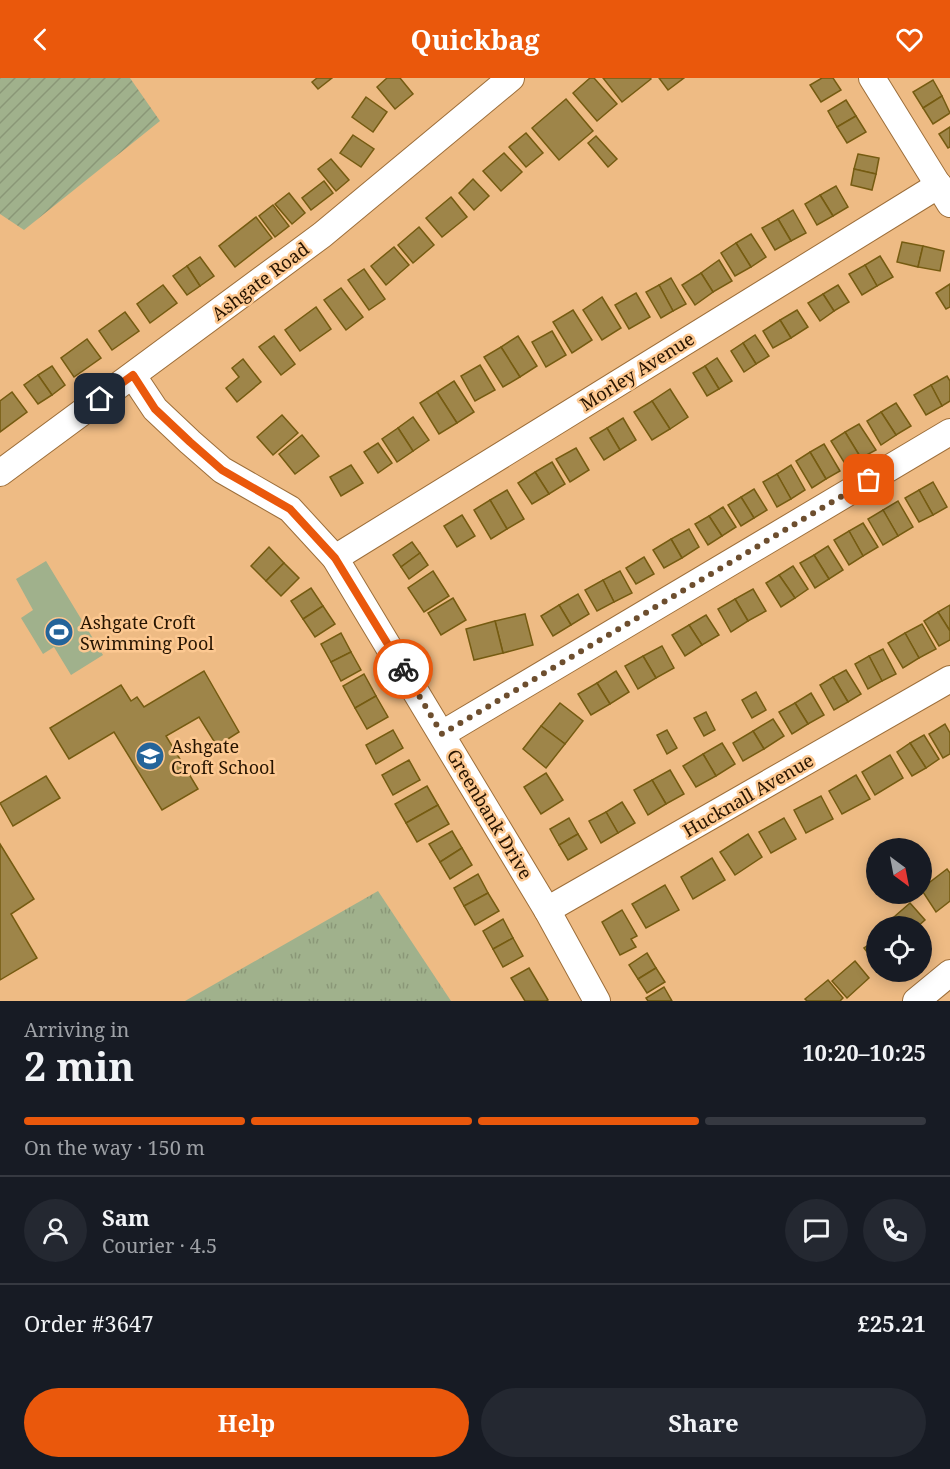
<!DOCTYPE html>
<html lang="en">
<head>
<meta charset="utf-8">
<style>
	:root { --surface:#171b24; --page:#242831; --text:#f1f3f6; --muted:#9ea1a6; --line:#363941; --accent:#ea580c }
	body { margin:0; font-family:"Noto Serif",serif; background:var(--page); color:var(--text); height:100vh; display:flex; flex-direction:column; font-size:22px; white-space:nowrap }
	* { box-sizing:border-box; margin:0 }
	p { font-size:20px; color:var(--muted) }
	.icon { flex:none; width:33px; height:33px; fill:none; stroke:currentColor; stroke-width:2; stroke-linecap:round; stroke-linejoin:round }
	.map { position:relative; height:923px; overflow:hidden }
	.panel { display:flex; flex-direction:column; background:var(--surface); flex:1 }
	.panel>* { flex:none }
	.needle { width:39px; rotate:148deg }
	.controls { position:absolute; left:866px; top:760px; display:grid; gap:12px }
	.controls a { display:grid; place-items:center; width:66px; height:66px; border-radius:50%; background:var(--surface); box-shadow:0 3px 15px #0003; font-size:30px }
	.pin { position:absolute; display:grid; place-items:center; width:51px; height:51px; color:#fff; margin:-26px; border-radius:12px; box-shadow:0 3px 9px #0006 }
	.courier { position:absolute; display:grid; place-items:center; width:60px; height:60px; margin:-30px; border:4px solid #ea580c; border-radius:50%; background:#fff; color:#222; box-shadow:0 2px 8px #0007 }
	.summary em { font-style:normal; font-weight:700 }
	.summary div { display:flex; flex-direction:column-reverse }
	.summary { display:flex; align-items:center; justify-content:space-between; height:102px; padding:0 24px }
	h1 { font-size:39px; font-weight:700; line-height:45px }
	.bar { display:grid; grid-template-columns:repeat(4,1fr); gap:9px 6px; align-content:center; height:72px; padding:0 24px }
	.bar i { height:8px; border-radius:4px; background:var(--line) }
	.bar .on { background:var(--accent) }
	.bar p { grid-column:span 4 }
	.line { display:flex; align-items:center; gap:15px; padding:0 24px; border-top:2px solid var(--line) }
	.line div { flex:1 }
	.round { display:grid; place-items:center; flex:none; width:63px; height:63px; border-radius:32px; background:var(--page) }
	.action { display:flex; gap:12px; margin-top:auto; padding:12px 24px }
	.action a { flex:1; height:69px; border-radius:36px; background:var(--accent); color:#fff; font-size:24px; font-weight:700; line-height:69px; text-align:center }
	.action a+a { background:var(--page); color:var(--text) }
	header { display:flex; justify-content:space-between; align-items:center; height:78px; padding:0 24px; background:var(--accent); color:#fff; font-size:27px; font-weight:700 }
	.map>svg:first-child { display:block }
	.grass { fill:url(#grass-tufts) }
	.garden { fill:url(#garden-furrows) }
	.pitch { fill:#a0b18c }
	.building { fill:#9e8549; stroke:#755b11; stroke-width:1.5 }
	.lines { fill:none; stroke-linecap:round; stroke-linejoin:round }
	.minor-casing { stroke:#9d6e39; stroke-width:28 }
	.minor { stroke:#fff; stroke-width:26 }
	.done { stroke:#6d4e2e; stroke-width:6; stroke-dasharray:0 10.8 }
	.route { stroke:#ea580c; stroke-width:8 }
	.labels { text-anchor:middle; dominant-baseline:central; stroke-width:5; stroke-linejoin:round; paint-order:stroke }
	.street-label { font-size:18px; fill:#271400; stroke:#fcc891 }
	.poi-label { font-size:18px; fill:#271400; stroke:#fcc891; text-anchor:start }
</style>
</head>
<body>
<header><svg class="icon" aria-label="back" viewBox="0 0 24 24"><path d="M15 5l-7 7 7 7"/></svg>Quickbag<svg class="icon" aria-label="heart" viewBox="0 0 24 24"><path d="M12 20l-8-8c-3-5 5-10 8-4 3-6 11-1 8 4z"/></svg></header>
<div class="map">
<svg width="950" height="923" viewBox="0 0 950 923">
	<defs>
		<pattern id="grass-tufts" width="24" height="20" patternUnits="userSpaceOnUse" patternTransform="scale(1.5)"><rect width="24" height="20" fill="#a0b18c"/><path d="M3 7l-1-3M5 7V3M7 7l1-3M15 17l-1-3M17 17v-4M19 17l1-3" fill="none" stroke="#8a9777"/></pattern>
		<pattern id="garden-furrows" width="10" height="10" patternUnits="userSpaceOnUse" patternTransform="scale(1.5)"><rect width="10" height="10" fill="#a0b18c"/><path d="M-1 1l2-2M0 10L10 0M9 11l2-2" fill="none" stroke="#8a9777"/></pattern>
	</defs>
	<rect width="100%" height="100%" fill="#eebb84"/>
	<polygon class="grass" points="378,813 451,923 185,923"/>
	<polygon class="garden" points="0,0 130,0 160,43 24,152 0,136"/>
	<polygon class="pitch" points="46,483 103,577 71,597 54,569 43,576 21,540 33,532 16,501"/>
	<g class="building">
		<polygon points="317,0 332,0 318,11 312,4"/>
		<polygon points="387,0 400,0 413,16 395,31 377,9"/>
		<polygon points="590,0 594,0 617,26 597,43 573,15"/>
		<polygon points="603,0 650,0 651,1 622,24"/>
		<polygon points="659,0 684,0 668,12"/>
		<polygon points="822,0 833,0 841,12 821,24 810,7"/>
		<polygon points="933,2 942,18 923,30 913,14"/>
		<polygon points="942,18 950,35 933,46 923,30"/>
		<polygon points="366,19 387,34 373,54 352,39"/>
		<polygon points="566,21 593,53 559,82 532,50"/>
		<polygon points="846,22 856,38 837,49 828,33"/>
		<polygon points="856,38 866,54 847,65 837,49"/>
		<polygon points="950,49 950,69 948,70 939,56"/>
		<polygon points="526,55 543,75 526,89 509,69"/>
		<polygon points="353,57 374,71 361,89 340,75"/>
		<polygon points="596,58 617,81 608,89 588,65"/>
		<polygon points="504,75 522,94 501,113 483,93"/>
		<polygon points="858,76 879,80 876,96 854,91"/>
		<polygon points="331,81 349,102 336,113 318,91"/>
		<polygon points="854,91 876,96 872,112 851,107"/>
		<polygon points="473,101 489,118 474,132 459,115"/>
		<polygon points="324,103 333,115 311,132 302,120"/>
		<polygon points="836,108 848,129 833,138 820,117"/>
		<polygon points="289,115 305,135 292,146 275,126"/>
		<polygon points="820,117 833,138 817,147 805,126"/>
		<polygon points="451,119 467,139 442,159 426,140"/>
		<polygon points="273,127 289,148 275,159 259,138"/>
		<polygon points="793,132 806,155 791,163 778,141"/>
		<polygon points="256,139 272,160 235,189 219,168"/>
		<polygon points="778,141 791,163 775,172 762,150"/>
		<polygon points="419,149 434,167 413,185 398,167"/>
		<polygon points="751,156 766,179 751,189 736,165"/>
		<polygon points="902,164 923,168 918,189 897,184"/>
		<polygon points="736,165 751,189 735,198 721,175"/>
		<polygon points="923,168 944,173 940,193 918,189"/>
		<polygon points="394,169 409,187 386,207 371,188"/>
		<polygon points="880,178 893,199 877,208 865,187"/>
		<polygon points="200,179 214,198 200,208 187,188"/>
		<polygon points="719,182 732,203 713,214 701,195"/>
		<polygon points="865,187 877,208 862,217 849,196"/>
		<polygon points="187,188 200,208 187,217 173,198"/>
		<polygon points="364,191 385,221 369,232 348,202"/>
		<polygon points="701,195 713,214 695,227 682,207"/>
		<polygon points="671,200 686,226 673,233 659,207"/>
		<polygon points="950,206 950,229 946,231 936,215"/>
		<polygon points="163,207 177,225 150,245 137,226"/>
		<polygon points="659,207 673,233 661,240 646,214"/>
		<polygon points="838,207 849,224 834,233 823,216"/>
		<polygon points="341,210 363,239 346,252 324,222"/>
		<polygon points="636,215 650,239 629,251 615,227"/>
		<polygon points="823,216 834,233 820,243 808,225"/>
		<polygon points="602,219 621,250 602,262 583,232"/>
		<polygon points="316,229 331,251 300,273 285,252"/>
		<polygon points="573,232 592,262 572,275 553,244"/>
		<polygon points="797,232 808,249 791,260 780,242"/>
		<polygon points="125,234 139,253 112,272 99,253"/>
		<polygon points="780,242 791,260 773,270 763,253"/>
		<polygon points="552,253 566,277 546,289 532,264"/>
		<polygon points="755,257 769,278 756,286 743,265"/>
		<polygon points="274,258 295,286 281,297 259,269"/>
		<polygon points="518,258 537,288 520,299 501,269"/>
		<polygon points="87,261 101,280 74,299 61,280"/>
		<polygon points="743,265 756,286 744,294 731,273"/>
		<polygon points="501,269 520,299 503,309 484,279"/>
		<polygon points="717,280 732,303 719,311 705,288"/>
		<polygon points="243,281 261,304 237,324 226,310 239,299 232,290"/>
		<polygon points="480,287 495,312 475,323 461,298"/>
		<polygon points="52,288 65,307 52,317 38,297"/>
		<polygon points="705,288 719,311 707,318 693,295"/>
		<polygon points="38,297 52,317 38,326 24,307"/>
		<polygon points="947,298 950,303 950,323 942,328 931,307"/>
		<polygon points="454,303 474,334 457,345 437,314"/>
		<polygon points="931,307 942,328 926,337 914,317"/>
		<polygon points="670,311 688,339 670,351 652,323"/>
		<polygon points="12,314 27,334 0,354 0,323"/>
		<polygon points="437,314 457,345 439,356 420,325"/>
		<polygon points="652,323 670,351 652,362 634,334"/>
		<polygon points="896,325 911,348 896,357 881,334"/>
		<polygon points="881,334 896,357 881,367 867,343"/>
		<polygon points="282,337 298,355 273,377 257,359"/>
		<polygon points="413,339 429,362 413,373 398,350"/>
		<polygon points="623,340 636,362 620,372 607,350"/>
		<polygon points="859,346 876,372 861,380 845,354"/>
		<polygon points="398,350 413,373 397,384 382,361"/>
		<polygon points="607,350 620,372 604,382 590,360"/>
		<polygon points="845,354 861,380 847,389 831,363"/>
		<polygon points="302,357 319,378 295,396 279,376"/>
		<polygon points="378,365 392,385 378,395 364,374"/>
		<polygon points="824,366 840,393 826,401 810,374"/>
		<polygon points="576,370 589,392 570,404 556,381"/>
		<polygon points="810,374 826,401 812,410 796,383"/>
		<polygon points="552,384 565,406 549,416 535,394"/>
		<polygon points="351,387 363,405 341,418 330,399"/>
		<polygon points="791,387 805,412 791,421 777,396"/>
		<polygon points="535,394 549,416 532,426 518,405"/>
		<polygon points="777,396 791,421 777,429 763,404"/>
		<polygon points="933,404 947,429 933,437 919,412"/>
		<polygon points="754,411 767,432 754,440 741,419"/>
		<polygon points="507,412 524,441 507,451 490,422"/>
		<polygon points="919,412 933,437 919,444 905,420"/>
		<polygon points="741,419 754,440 741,448 728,427"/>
		<polygon points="490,422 507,451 491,461 474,432"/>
		<polygon points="898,423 913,449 898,458 883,432"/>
		<polygon points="723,429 736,449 722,458 709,438"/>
		<polygon points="883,432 898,458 883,467 868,441"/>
		<polygon points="462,437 475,458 457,469 444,448"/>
		<polygon points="709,438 722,458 708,467 695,446"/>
		<polygon points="863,445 878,469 863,478 849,453"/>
		<polygon points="689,451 699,469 682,480 671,461"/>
		<polygon points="849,453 863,478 849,487 834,462"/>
		<polygon points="671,461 682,480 664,490 653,472"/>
		<polygon points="412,464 420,475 401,489 393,477"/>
		<polygon points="828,468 843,492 829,501 814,477"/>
		<polygon points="269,469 284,485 266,503 251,488"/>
		<polygon points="420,475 428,487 409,501 401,489"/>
		<polygon points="814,477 829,501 815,510 800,485"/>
		<polygon points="644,479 654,496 636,506 626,490"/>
		<polygon points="284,485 299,500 281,518 266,503"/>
		<polygon points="793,488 808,511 795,520 779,497"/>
		<polygon points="433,493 449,518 424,534 408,510"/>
		<polygon points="620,493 632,515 614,524 603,502"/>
		<polygon points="779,497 795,520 781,529 766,505"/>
		<polygon points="603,502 614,524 597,533 585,512"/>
		<polygon points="311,510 323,528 303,541 291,523"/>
		<polygon points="753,511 766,533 748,543 735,521"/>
		<polygon points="578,516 589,536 571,547 559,527"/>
		<polygon points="453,520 466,542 441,557 428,535"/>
		<polygon points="735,521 748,543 731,554 718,531"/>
		<polygon points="559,527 571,547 553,558 541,538"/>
		<polygon points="950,527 950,553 938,534"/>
		<polygon points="323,528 335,546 315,559 303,541"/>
		<polygon points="938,534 950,553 950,562 939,568 924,543"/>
		<polygon points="525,536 533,567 503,575 495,543"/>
		<polygon points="706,537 719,557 702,567 689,547"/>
		<polygon points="495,543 503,575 474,582 466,551"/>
		<polygon points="922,546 936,571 919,580 905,555"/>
		<polygon points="689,547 702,567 685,578 672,557"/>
		<polygon points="341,555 351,574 331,584 321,566"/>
		<polygon points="905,555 919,580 903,590 888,565"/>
		<polygon points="662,568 674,590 656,600 643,578"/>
		<polygon points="883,571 896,596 882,603 869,578"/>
		<polygon points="351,574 361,592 341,603 331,584"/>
		<polygon points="643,578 656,600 638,611 625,588"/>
		<polygon points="869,578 882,603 868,611 855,586"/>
		<polygon points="846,592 861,616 848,624 833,599"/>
		<polygon points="204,593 239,654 217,668 199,639 166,658 198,711 162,732 114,654 69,681 50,650 121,607 131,623 137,619 144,629"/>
		<polygon points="616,593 629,614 610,626 597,605"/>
		<polygon points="364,596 376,618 355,630 343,608"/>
		<polygon points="833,599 848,624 834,632 820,607"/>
		<polygon points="597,605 610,626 591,637 578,616"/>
		<polygon points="756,614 766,632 752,640 742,622"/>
		<polygon points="811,615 824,637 808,646 795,625"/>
		<polygon points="376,618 388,639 367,651 355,630"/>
		<polygon points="560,625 583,643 565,666 541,648"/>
		<polygon points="795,625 808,646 792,656 779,634"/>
		<polygon points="706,634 715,652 704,658 694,640"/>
		<polygon points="773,641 784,658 764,671 753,653"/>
		<polygon points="945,646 950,655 950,676 943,680 929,656"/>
		<polygon points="541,648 565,666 546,690 523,671"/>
		<polygon points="393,652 403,670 376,686 366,667"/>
		<polygon points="667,652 677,670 667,676 657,657"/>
		<polygon points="753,653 764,671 743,683 733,665"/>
		<polygon points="924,657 939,681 926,690 910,665"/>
		<polygon points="722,665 735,686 716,698 703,676"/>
		<polygon points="910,665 926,690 912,698 897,674"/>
		<polygon points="703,676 716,698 696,709 683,688"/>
		<polygon points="890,677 903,700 875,717 862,694"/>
		<polygon points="409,682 420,702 393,717 382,697"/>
		<polygon points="670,692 684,716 666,726 652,702"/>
		<polygon points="546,695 563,722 541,736 524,709"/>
		<polygon points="856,697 870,721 842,736 829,713"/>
		<polygon points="46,698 60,720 13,748 0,725"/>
		<polygon points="652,702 666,726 648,737 634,712"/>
		<polygon points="427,708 438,727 406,745 395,726"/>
		<polygon points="821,718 833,741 806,755 794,732"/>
		<polygon points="622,724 635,745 618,755 606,734"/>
		<polygon points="438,727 449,746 417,764 406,745"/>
		<polygon points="606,734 618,755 601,765 589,743"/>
		<polygon points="569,740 578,756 559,767 550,751"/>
		<polygon points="784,740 796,761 771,775 759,754"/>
		<polygon points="452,753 462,770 440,784 429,766"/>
		<polygon points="578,756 587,771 568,782 559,767"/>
		<polygon points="748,756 762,779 735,797 720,774"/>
		<polygon points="0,766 34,821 11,836 37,880 0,902"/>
		<polygon points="462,770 472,787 450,801 440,784"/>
		<polygon points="712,780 725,802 693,821 681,799"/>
		<polygon points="947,791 950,795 950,823 936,834 921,811"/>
		<polygon points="478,796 488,815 464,828 454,810"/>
		<polygon points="665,807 679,832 646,850 632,826"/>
		<polygon points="488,815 499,833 475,847 464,828"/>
		<polygon points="910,825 925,842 917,849 890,849 887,845"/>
		<polygon points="622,832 637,858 631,861 636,869 620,877 602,844"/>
		<polygon points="503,841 513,860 493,871 483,853"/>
		<polygon points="513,860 523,878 503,889 493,871"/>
		<polygon points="876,862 876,886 864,870"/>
		<polygon points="647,875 656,890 638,901 629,887"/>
		<polygon points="855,883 869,900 847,920 832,903"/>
		<polygon points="529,890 548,922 546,923 525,923 511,900"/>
		<polygon points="656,890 665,904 647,915 638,901"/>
		<polygon points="828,902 843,920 840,923 807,923 805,921"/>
		<polygon points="664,909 672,923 648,923 646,920"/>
	</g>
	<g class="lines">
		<g class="minor-casing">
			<g id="minor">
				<polyline points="872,0 950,126"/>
				<polyline points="133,298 155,331 190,364 222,392 290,431 335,480 547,832 597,923"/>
				<polyline points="0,395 322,157 511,0"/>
				<polyline points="335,480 939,107"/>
				<polyline points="442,656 950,354"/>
				<polyline points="547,832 950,601"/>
				<polyline points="916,923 950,895"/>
			</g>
		</g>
		<use href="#minor" class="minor"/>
	</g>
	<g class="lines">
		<polyline class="done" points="403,591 442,656 869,402"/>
		<polyline class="route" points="100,321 133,297 155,331 190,364 222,392 290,431 335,480 403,591"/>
	</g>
	<defs>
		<g id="stadium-disc" transform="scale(1.5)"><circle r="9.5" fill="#24649a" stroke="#fcc891"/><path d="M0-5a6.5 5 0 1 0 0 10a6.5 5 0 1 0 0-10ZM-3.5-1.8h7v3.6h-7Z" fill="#fff"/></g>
		<g id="school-disc" transform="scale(1.5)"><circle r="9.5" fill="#24649a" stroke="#fcc891"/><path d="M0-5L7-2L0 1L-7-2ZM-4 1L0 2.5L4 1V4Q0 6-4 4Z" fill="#fff"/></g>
	</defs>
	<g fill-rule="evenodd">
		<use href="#stadium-disc" x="59" y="554"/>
		<use href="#school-disc" x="150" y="678"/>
	</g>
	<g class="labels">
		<g class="street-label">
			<text transform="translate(260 203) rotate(-37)">Ashgate Road</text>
			<text transform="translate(637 293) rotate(-32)">Morley Avenue</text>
			<text transform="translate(748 717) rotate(-30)">Hucknall Avenue</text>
			<text transform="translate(490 736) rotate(59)">Greenbank Drive</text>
		</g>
		<g class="poi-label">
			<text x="80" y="544">Ashgate Croft<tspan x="80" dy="21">Swimming Pool</tspan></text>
			<text x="171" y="668">Ashgate<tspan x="171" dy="21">Croft School</tspan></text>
		</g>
	</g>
</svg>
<div class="controls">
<a><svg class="needle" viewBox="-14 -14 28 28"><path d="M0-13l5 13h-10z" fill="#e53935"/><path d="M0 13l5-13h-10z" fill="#9ea1a6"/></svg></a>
<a><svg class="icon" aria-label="locate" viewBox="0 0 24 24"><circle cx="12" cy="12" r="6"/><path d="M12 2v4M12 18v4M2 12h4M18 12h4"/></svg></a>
</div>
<div class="pin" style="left:869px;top:402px;background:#ea580c"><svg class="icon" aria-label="bag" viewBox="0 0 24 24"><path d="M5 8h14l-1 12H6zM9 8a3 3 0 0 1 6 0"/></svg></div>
<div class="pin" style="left:100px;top:321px;background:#1f2937"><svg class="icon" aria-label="home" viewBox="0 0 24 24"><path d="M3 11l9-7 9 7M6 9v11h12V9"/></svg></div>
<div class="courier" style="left:403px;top:591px"><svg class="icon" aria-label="bike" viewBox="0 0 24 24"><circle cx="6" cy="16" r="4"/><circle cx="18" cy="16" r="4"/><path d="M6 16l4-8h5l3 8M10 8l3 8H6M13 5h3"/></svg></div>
</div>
<section class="panel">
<div class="summary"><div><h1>2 min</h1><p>Arriving in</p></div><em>10:20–10:25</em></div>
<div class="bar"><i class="on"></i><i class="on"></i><i class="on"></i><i></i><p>On the way · 150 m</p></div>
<div class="line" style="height:108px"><a class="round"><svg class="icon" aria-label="person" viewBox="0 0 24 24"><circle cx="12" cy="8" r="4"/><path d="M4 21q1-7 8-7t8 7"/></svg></a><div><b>Sam</b><p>Courier · 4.5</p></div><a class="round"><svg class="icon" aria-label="chat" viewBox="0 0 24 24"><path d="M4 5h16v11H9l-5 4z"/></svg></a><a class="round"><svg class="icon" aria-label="phone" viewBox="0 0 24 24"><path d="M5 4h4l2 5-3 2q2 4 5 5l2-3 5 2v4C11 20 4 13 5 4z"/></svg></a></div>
<div class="line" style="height:78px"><div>Order #3647</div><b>£25.21</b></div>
<div class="action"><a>Help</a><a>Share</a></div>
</section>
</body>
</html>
